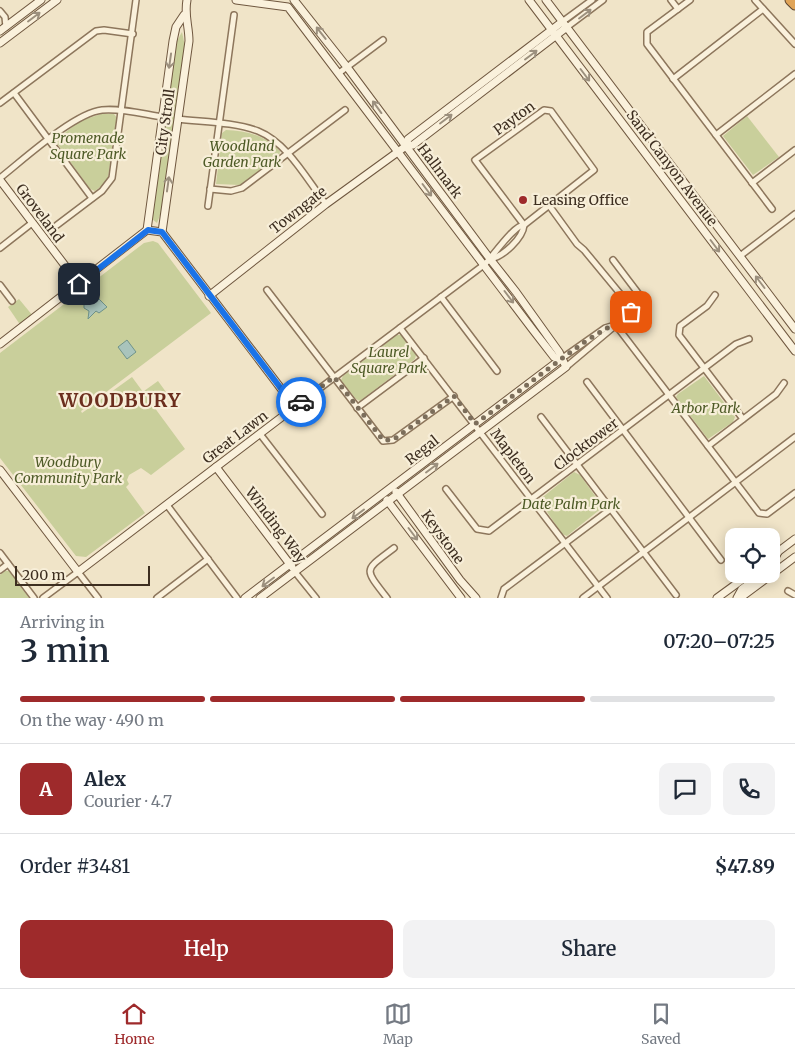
<!DOCTYPE html>
<html lang="en">
<head>
<meta charset="utf-8">
<style>
	:root { --surface:#fff; --page:#f2f2f3; --text:#1f2937; --muted:#747a83; --line:#e0e1e3; --accent:#9e2a2b }
	body { margin:0; font-family:Merriweather,serif; background:var(--page); color:var(--text); height:100vh; display:flex; flex-direction:column; font-size:19px; white-space:nowrap }
	* { box-sizing:border-box; margin:0 }
	p { font-size:16px; color:var(--muted) }
	.icon { flex:none; width:28px; height:28px; fill:none; stroke:currentColor; stroke-width:2; stroke-linecap:round; stroke-linejoin:round }
	.map { position:relative; height:598px; overflow:hidden }
	.details { display:flex; flex-direction:column; background:var(--surface); flex:1 }
	.details>* { flex:none }
	.controls { position:absolute; left:725px; top:528px; display:grid; gap:10px }
	.controls a { display:grid; place-items:center; width:55px; height:55px; border-radius:10px; background:var(--surface); box-shadow:0 2px 12px #0003; font-size:25px }
	.scale { position:absolute; left:15px; bottom:12px; width:135px; box-sizing:border-box; padding-left:5px; border:2px solid #3d2e20; border-top:0; font-size:14px; line-height:18px; white-space:nowrap; color:#3d2e20; -webkit-text-stroke:4px #f7eed8; paint-order:stroke }
	.pin { position:absolute; display:grid; place-items:center; width:42px; height:42px; color:#fff; margin:-21px; border-radius:10px; box-shadow:0 2px 8px #0006 }
	.courier { position:absolute; display:grid; place-items:center; width:50px; height:50px; margin:-25px; border:4px solid #1a73e8; border-radius:50%; background:#fff; color:#222; box-shadow:0 1px 6px #0007 }
	.headline em { font-style:normal; font-weight:600 }
	.headline div { display:flex; flex-direction:column-reverse }
	.headline { display:flex; align-items:center; justify-content:space-between; height:85px; padding:0 20px }
	h1 { font-size:32px; font-weight:600; line-height:38px }
	.bar { display:grid; grid-template-columns:repeat(4,1fr); gap:8px 5px; align-content:center; height:60px; padding:0 20px }
	.bar i { height:6px; border-radius:4px; background:var(--line) }
	.bar .selected { background:var(--accent) }
	.bar p { grid-column:span 4 }
	.line { display:flex; align-items:center; gap:12px; padding:0 20px; border-top:1px solid var(--line) }
	.line div { flex:1 }
	.round { display:grid; place-items:center; flex:none; width:52px; height:52px; border-radius:10px; background:var(--page) }
	.primary-button { display:flex; gap:10px; margin-top:auto; padding:10px 20px }
	.primary-button a { flex:1; height:58px; border-radius:10px; background:var(--accent); color:#fff; font-size:20px; font-weight:600; line-height:58px; text-align:center }
	.primary-button a+a { background:var(--page); color:var(--text) }
	.tabs { display:flex; justify-content:space-around; align-items:center; height:70px; border-top:1px solid var(--line); background:var(--surface); font-size:14px; color:var(--muted) }
	.tabs a { display:grid; justify-items:center; gap:2px }
	.tabs .selected { color:var(--accent) }
	.map>svg:first-child { display:block }
	.green { fill:#c9cf9b }
	.water { fill:#a9c4bc; stroke:#6f938a }
	.lines { fill:none; stroke-linecap:round; stroke-linejoin:round }
	.street-casing { stroke:#8d765c; stroke-width:8 }
	.secondary-casing { stroke:#6f573f; stroke-width:9 }
	.highway-casing { stroke:#5b4430; stroke-width:11 }
	.street { stroke:#faf1dc; stroke-width:5 }
	.secondary { stroke:#faf1dc; stroke-width:7 }
	.highway { stroke:#e0a458; stroke-width:9 }
	.oneway { stroke:#9c907e }
	.done { stroke:#7c6e5b; stroke-width:5; stroke-dasharray:0 9 }
	.route { stroke:#1a73e8; stroke-width:6 }
	.poi-dot { fill:#9e2a2b; stroke:#f7eed8; stroke-width:2 }
	.labels { text-anchor:middle; dominant-baseline:central; stroke-width:4.5; stroke-linejoin:round; paint-order:stroke }
	.street-label { font-size:14px; fill:#3d2e20; stroke:#f7eed8 }
	.park-label { font-size:14px; font-style:italic; fill:#4d5a26; stroke:#f7eed8 }
	.poi-label { font-size:14px; fill:#3d2e20; stroke:#f7eed8; text-anchor:start }
	.district-label { font-size:19px; font-weight:bold; letter-spacing:1px; fill:#6b2e1e; stroke:#f7eed8 }
</style>
</head>
<body>
<div class="map">
<svg width="795" height="598" viewBox="0 0 795 598">
	<rect width="100%" height="100%" fill="#f0e4c8"/>
	<g class="green">
		<polygon points="182,32 185,46 162,210 157,223 152,219 177,41"/>
		<polygon points="101,114 114,114 117,118 108,177 105,183 95,191 90,189 56,142 58,138 80,121"/>
		<polygon points="747,116 779,157 753,175 723,136"/>
		<path d="M226,130C247,131 265,135 280,151L279,156L240,185L216,184L222,133Z"/>
		<polygon points="153,241 158,243 211,313 81,411 82,413 132,377 185,449 151,475 141,468 129,475 127,480 129,484 126,487 145,513 86,557 76,556 0,458 0,353 144,243"/>
		<polygon points="19,299 33,316 21,326 8,307"/>
		<polygon points="397,335 402,335 416,355 415,359 360,401 356,399 341,380 343,376"/>
		<polygon points="704,376 735,417 733,422 708,439 676,397 678,394"/>
		<polygon points="158,381 166,392 158,398 155,395 150,399 144,391"/>
		<polygon points="574,472 580,475 603,507 567,536 562,534 539,500"/>
		<polygon points="5,571 9,571 29,598 0,598 0,575"/>
	</g>
	<g class="water">
		<polygon points="96,296 107,307 99,313 96,311 88,319 89,311 84,308 84,304 92,301"/>
		<polygon points="127,340 136,352 127,359 118,347"/>
	</g>
	<g class="lines">
		<g class="street-casing">
			<g id="street">
				<polyline points="671,0 678,9"/>
				<polyline points="690,0 647,32 647,44 772,209"/>
				<polyline points="755,0 795,44"/>
				<polyline points="0,11 5,17 6,27"/>
				<polyline points="562,22 592,0"/>
				<polyline points="567,27 603,0"/>
				<polyline points="339,73 383,40"/>
				<polyline points="673,79 763,9"/>
				<polyline points="14,93 92,198"/>
				<polyline points="0,103 96,31 104,30 133,34"/>
				<path d="M178,119C203,122 234,122 258,131C288,143 307,180 326,204"/>
				<polyline points="716,135 795,74"/>
				<path d="M0,178C23,160 74,113 102,110C121,108 143,114 163,117"/>
				<polyline points="752,183 795,150"/>
				<polyline points="210,189 231,191 242,188 345,110"/>
				<polyline points="548,204 577,244 584,250 627,302"/>
				<polyline points="208,206 234,15"/>
				<polyline points="57,225 102,191 112,178 136,0"/>
				<polyline points="0,248 32,223"/>
				<polyline points="740,256 795,214"/>
				<path d="M490,259C503,257 523,238 524,225"/>
				<polyline points="0,285 12,301"/>
				<polyline points="267,290 383,441 393,440 454,396"/>
				<polyline points="715,295 707,306 680,326 679,335 743,419"/>
				<polyline points="441,297 497,371"/>
				<polyline points="615,324 759,513 767,514 795,493"/>
				<polyline points="400,328 607,598"/>
				<polyline points="561,359 605,328 615,325"/>
				<polyline points="566,367 641,304 641,297 613,260"/>
				<polyline points="587,382 721,560"/>
				<path d="M295,407L485,264C493,256 514,225 524,225L594,170L551,111L544,110L475,160L524,225"/>
				<polyline points="357,408 424,358"/>
				<polyline points="541,417 676,595"/>
				<polyline points="260,434 322,514"/>
				<polyline points="708,446 776,394 784,383"/>
				<polyline points="446,489 477,529 489,531 736,344 749,339"/>
				<polyline points="167,505 237,598"/>
				<polyline points="0,553 34,598"/>
				<polyline points="0,570 8,564"/>
				<polyline points="295,572 316,598"/>
				<polyline points="788,591 795,595"/>
				<polyline points="43,598 78,572 98,598"/>
				<polyline points="157,598 208,559"/>
				<path d="M387,598C363,567 364,571 394,548"/>
				<polyline points="501,598 504,589 612,508"/>
				<polyline points="583,598 795,437"/>
			</g>
		</g>
		<g class="secondary-casing">
			<g id="secondary">
				<polyline points="236,0 288,7 533,330 554,357 561,359"/>
				<polyline points="529,0 795,351"/>
				<polyline points="546,0 795,329"/>
				<polyline points="0,31 41,0"/>
				<polyline points="0,43 57,0"/>
				<polyline points="406,146 408,139 562,22"/>
				<polyline points="0,180 79,284"/>
				<polyline points="147,230 173,41 176,27 184,15"/>
				<path d="M162,232L189,41C189,26 184,15 187,0"/>
				<polyline points="209,296 326,204 406,146 413,145 567,27"/>
				<polyline points="0,344 147,230 162,232 295,407 78,572 0,470"/>
				<polyline points="216,467 292,567"/>
				<polyline points="396,492 460,580 476,598"/>
				<polyline points="387,500 461,598"/>
				<polyline points="771,557 795,539"/>
				<polyline points="771,566 778,552"/>
				<polyline points="245,598 561,359"/>
				<polyline points="260,598 566,367 559,352 516,292 490,259 347,67 294,0"/>
				<polyline points="717,598 750,574"/>
				<polyline points="737,598 742,589 762,574"/>
				<polyline points="740,598 795,557"/>
			</g>
		</g>
		<g class="highway-casing">
			<polyline id="highway" points="790,0 795,5"/>
		</g>
		<use href="#street" class="street"/>
		<use href="#secondary" class="secondary"/>
		<use href="#highway" class="highway"/>
	</g>
	<defs><path id="oneway-shaft" d="M-6 0H5M1.5-3L5.5 0L1.5 3" fill="none" stroke-width="1.6" stroke-linecap="round" stroke-linejoin="round" transform="scale(1.25)"/></defs>
	<g class="oneway">
		<use href="#oneway-shaft" transform="translate(585 14) rotate(-37)"/>
		<use href="#oneway-shaft" transform="translate(34 17) rotate(-37)"/>
		<use href="#oneway-shaft" transform="translate(321 33) rotate(-128)"/>
		<use href="#oneway-shaft" transform="translate(531 55) rotate(-37)"/>
		<use href="#oneway-shaft" transform="translate(170 61) rotate(98)"/>
		<use href="#oneway-shaft" transform="translate(585 75) rotate(53)"/>
		<use href="#oneway-shaft" transform="translate(377 107) rotate(-126)"/>
		<use href="#oneway-shaft" transform="translate(446 119) rotate(-37)"/>
		<use href="#oneway-shaft" transform="translate(168 184) rotate(-82)"/>
		<use href="#oneway-shaft" transform="translate(427 190) rotate(53)"/>
		<use href="#oneway-shaft" transform="translate(715 246) rotate(53)"/>
		<use href="#oneway-shaft" transform="translate(760 282) rotate(-127)"/>
		<use href="#oneway-shaft" transform="translate(509 297) rotate(53)"/>
		<use href="#oneway-shaft" transform="translate(432 468) rotate(-37)"/>
		<use href="#oneway-shaft" transform="translate(358 514) rotate(143)"/>
		<use href="#oneway-shaft" transform="translate(413 534) rotate(53)"/>
		<use href="#oneway-shaft" transform="translate(268 582) rotate(143)"/>
	</g>
	<g class="lines">
		<path class="done" d="M301,402L334,377L383,440H393L454,396L475,424C512,397 548,368 586,341C601,331 616,324 631,312"/>
		<polyline class="route" points="79,284 148,230 162,232 295,407 301,402"/>
	</g>
	<circle class="poi-dot" cx="523" cy="200" r="5"/>
	<g class="labels">
		<g class="street-label">
			<text transform="translate(514 118) rotate(-36)">Payton</text>
			<text transform="translate(165 122) rotate(-82)">City Stroll</text>
			<text transform="translate(672 168) rotate(53)">Sand Canyon Avenue</text>
			<text transform="translate(440 171) rotate(53)">Hallmark</text>
			<text transform="translate(298 210) rotate(-38)">Towngate</text>
			<text transform="translate(40 213) rotate(53)">Groveland</text>
			<text transform="translate(235 437) rotate(-37)">Great Lawn</text>
			<text transform="translate(586 444) rotate(-37)">Clocktower</text>
			<text transform="translate(422 450) rotate(-38)">Regal</text>
			<text transform="translate(513 456) rotate(53)">Mapleton</text>
			<text transform="translate(276 525) rotate(53)">Winding Way</text>
			<text transform="translate(443 537) rotate(54)">Keystone</text>
		</g>
		<g class="park-label">
			<text x="88" y="138">Promenade<tspan x="88" dy="16">Square Park</tspan></text>
			<text x="242" y="146">Woodland<tspan x="242" dy="16">Garden Park</tspan></text>
			<text x="389" y="352">Laurel<tspan x="389" dy="16">Square Park</tspan></text>
			<text x="706" y="408">Arbor Park</text>
			<text x="68" y="462">Woodbury<tspan x="68" dy="16">Community Park</tspan></text>
			<text x="571" y="504">Date Palm Park</text>
		</g>
		<g class="poi-label">
			<text x="533" y="200">Leasing Office</text>
		</g>
		<g class="district-label">
			<text x="120" y="400">WOODBURY</text>
		</g>
	</g>
</svg>
<div class="controls">
<a><svg class="icon" aria-label="locate" viewBox="0 0 24 24"><circle cx="12" cy="12" r="6"/><path d="M12 2v4M12 18v4M2 12h4M18 12h4"/></svg></a>
</div>
<div class="scale">200 m</div>
<div class="pin" style="left:631px;top:312px;background:#ea580c"><svg class="icon" aria-label="bag" viewBox="0 0 24 24"><path d="M5 8h14l-1 12H6zM9 8a3 3 0 0 1 6 0"/></svg></div>
<div class="pin" style="left:79px;top:284px;background:#1f2937"><svg class="icon" aria-label="home" viewBox="0 0 24 24"><path d="M3 11l9-7 9 7M6 9v11h12V9"/></svg></div>
<div class="courier" style="left:301px;top:402px"><svg class="icon" aria-label="car" viewBox="0 0 24 24"><path d="M5 17H2v-5l4-1 3-4h7l3 4 3 1v5h-3M9 17h6M6 11h13"/><circle cx="7" cy="17" r="2"/><circle cx="17" cy="17" r="2"/></svg></div>
</div>
<section class="details">
<div class="headline"><div><h1>3 min</h1><p>Arriving in</p></div><em>07:20–07:25</em></div>
<div class="bar"><i class="selected"></i><i class="selected"></i><i class="selected"></i><i></i><p>On the way · 490 m</p></div>
<div class="line" style="height:90px"><b class="round" style="background:var(--accent);color:#fff">A</b><div><b>Alex</b><p>Courier · 4.7</p></div><a class="round"><svg class="icon" aria-label="chat" viewBox="0 0 24 24"><path d="M4 5h16v11H9l-5 4z"/></svg></a><a class="round"><svg class="icon" aria-label="phone" viewBox="0 0 24 24"><path d="M5 4h4l2 5-3 2q2 4 5 5l2-3 5 2v4C11 20 4 13 5 4z"/></svg></a></div>
<div class="line" style="height:65px"><div>Order #3481</div><b>$47.89</b></div>
<div class="primary-button"><a>Help</a><a>Share</a></div>
</section>
<nav class="tabs">
<a class="selected"><svg class="icon" aria-label="home" viewBox="0 0 24 24"><path d="M3 11l9-7 9 7M6 9v11h12V9"/></svg>Home</a>
<a><svg class="icon" aria-label="map" viewBox="0 0 24 24"><path d="M3 6l6-2 6 2 6-2v14l-6 2-6-2-6 2zM9 4v14M15 6v14"/></svg>Map</a>
<a><svg class="icon" aria-label="saved" viewBox="0 0 24 24"><path d="M7 4h10v16l-5-4-5 4z"/></svg>Saved</a>
</nav>
</body>
</html>
